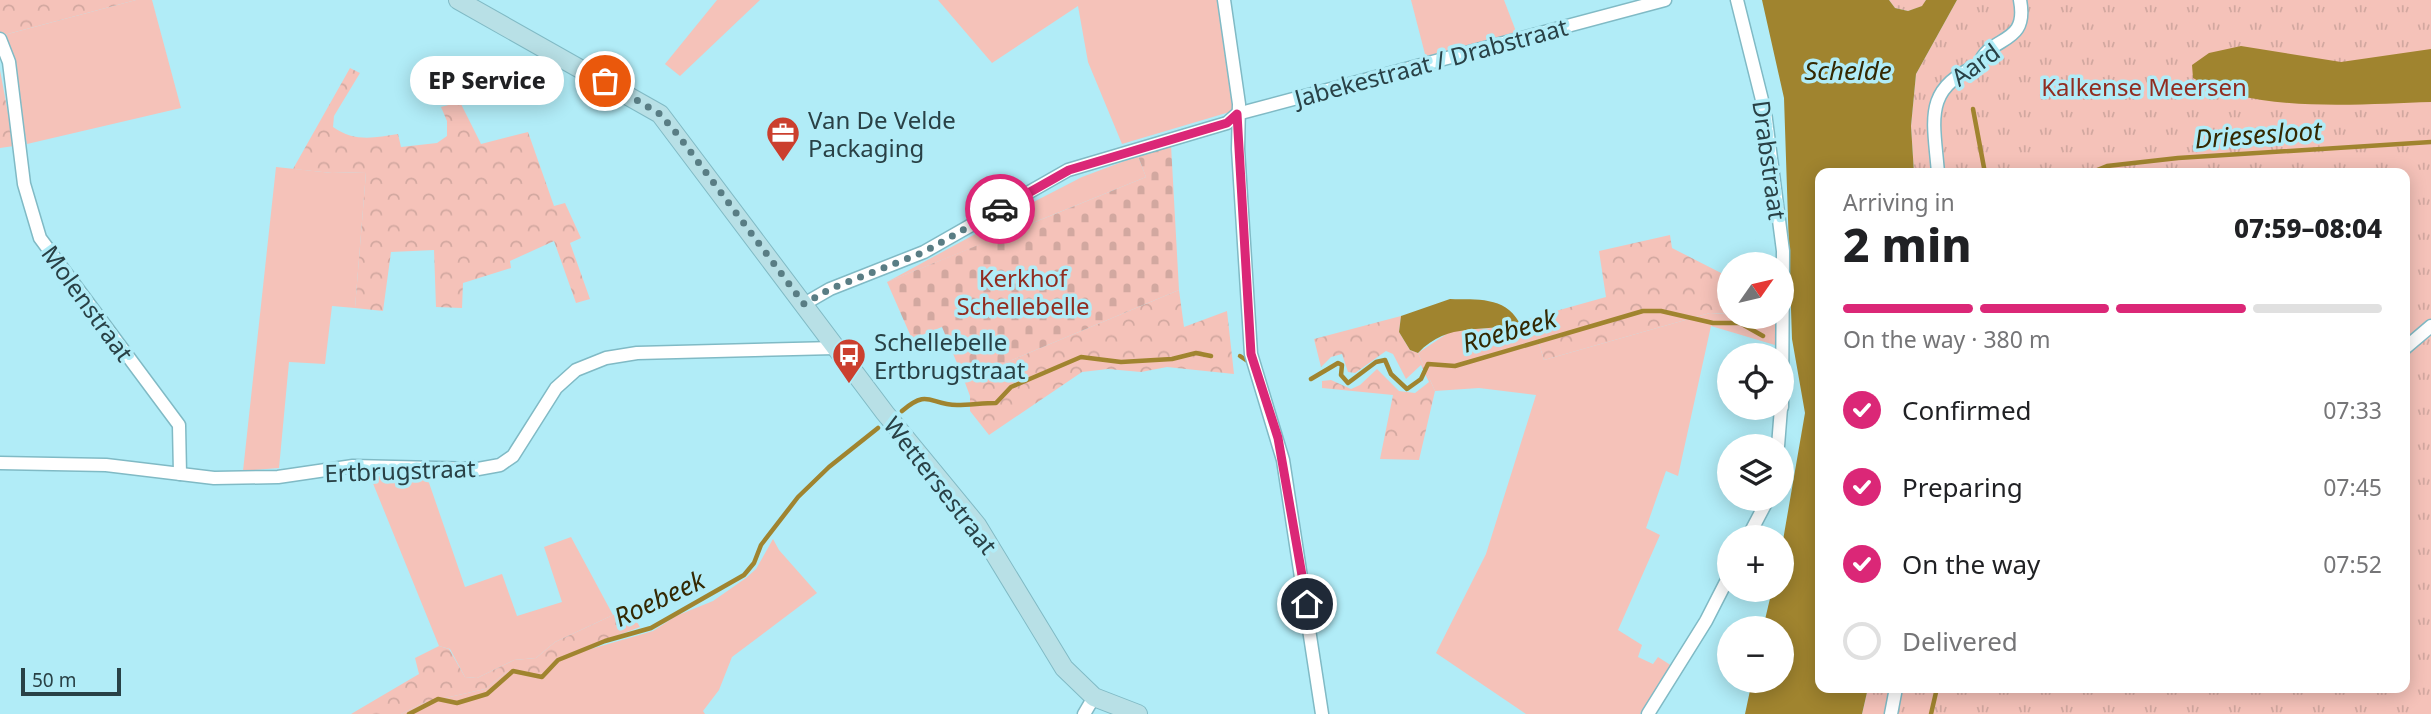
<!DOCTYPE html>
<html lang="en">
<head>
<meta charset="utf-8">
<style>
	:root { --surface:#fff; --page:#f2f2f2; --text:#202124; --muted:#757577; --line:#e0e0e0; --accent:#db2777 }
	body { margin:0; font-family:"Noto Sans",sans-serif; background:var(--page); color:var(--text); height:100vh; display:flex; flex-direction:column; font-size:26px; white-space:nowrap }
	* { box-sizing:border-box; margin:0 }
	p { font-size:23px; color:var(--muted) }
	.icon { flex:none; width:38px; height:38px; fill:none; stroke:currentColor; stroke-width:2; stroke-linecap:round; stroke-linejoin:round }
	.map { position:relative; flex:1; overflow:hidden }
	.side { position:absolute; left:1815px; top:168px; width:595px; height:525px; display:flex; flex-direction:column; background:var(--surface); border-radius:14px; box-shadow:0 4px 18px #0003 }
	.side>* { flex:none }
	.needle { width:46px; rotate:56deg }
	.buttons { position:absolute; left:1717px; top:252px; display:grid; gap:14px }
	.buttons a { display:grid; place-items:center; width:77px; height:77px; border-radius:50%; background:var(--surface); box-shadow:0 4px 18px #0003; font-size:35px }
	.scale { position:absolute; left:21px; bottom:18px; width:100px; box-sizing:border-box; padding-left:7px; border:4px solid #294146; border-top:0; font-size:19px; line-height:24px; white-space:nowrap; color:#294146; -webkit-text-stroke:5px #b1ecf7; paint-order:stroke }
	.pin { position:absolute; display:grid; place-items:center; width:60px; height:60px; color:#fff; margin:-30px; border:4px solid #fff; border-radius:50%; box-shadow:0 2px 7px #0007 }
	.courier { position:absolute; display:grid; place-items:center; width:70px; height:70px; margin:-35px; border:5px solid #db2777; border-radius:50%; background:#fff; color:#222; box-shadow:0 2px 9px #0007 }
	.bubble { position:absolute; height:49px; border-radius:24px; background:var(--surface); box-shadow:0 4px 18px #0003; font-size:23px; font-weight:800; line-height:49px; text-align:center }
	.headline em { font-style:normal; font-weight:800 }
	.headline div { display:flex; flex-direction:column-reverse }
	.headline { display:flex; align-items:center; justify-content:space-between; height:119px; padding:0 28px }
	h1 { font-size:46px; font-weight:800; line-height:52px }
	.bar { display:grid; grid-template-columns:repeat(4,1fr); gap:10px 7px; align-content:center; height:84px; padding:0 28px }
	.bar i { height:9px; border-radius:5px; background:var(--line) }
	.bar .current { background:var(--accent) }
	.bar p { grid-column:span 4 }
	ol { padding:0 28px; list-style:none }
	li { display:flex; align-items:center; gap:21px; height:77px }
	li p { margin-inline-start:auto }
	li .icon { padding:7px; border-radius:50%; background:var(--accent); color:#fff; stroke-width:4 }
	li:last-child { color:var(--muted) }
	li i { width:38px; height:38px; border:4px solid var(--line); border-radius:50% }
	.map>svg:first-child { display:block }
	.grass { fill:#f5c2b9 }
	.forest { fill:url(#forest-crowns) }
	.cemetery { fill:url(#cemetery-stones) }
	.park { fill:url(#park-tufts) }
	.water { fill:#a0842f }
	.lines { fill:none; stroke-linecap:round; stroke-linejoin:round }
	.stream { stroke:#a0842f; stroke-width:4.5 }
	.minor-casing { stroke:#80bac5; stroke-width:15 }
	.secondary-casing { stroke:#80bac5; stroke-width:20 }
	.minor { stroke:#fff; stroke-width:12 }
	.secondary { stroke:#b8e0e6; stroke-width:18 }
	.done { stroke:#597d84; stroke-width:7; stroke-dasharray:0 12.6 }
	.route { stroke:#db2777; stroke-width:9 }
	.labels { text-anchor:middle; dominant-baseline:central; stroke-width:7; stroke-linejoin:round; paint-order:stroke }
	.street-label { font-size:24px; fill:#294146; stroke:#b1ecf7 }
	.park-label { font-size:24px; fill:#912d21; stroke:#b1ecf7 }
	.poi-label { font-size:24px; fill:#294146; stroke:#b1ecf7; text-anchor:start }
	.water-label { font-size:26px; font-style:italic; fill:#342802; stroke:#b1ecf7 }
</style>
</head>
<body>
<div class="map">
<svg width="2431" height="714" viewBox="0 0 2431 714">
	<defs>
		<pattern id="forest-crowns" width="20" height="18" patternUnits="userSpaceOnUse" patternTransform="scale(1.75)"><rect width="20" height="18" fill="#f5c2b9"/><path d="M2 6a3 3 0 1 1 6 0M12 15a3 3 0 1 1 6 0" fill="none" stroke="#d2a8a0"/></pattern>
		<pattern id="cemetery-stones" width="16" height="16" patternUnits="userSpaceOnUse" patternTransform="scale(1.75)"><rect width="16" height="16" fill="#f5c2b9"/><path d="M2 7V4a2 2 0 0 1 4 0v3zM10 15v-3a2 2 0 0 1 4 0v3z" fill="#d2a8a0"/></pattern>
		<pattern id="park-tufts" width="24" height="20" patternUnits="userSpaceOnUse" patternTransform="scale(1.75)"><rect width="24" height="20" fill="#f5c2b9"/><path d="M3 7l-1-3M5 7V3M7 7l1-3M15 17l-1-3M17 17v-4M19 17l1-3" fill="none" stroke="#d2a8a0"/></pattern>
	</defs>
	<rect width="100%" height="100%" fill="#b1ecf7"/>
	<g class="grass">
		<polygon points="136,0 152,0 181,108 27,144 4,35"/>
		<polygon points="717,0 760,0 680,76 665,64"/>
		<polygon points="938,0 1217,0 1233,111 1122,144 1088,62 1078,6 992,63"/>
		<polygon points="1411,0 1504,0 1517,34 1426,58"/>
		<polygon points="1138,156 1146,177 1025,226 1018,210 1082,177"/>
		<polygon points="276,167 332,173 366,172 355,308 332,306 325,364 289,362 279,468 243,471"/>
		<polygon points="1003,219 1009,233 887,282"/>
		<polygon points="1710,313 1776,318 1775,345 1711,326 1678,476 1666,471 1646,528 1660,535 1618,630 1642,645 1638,657 1653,664 1658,657 1672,666 1640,714 1526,714 1436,653 1486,554 1536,395 1479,388 1435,391 1418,353 1451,331 1505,327 1531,318 1544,360"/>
		<polygon points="370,476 427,477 465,587 502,574 517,616 562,602 544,547 571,537 613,615 555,642 536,658 514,660 477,678 465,677 450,649 439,646"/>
		<polygon points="773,539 779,550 817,593 732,657 719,690 703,711 705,714 401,714 423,703 485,689 508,671 526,673 556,659 653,631 676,616 713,601 746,578 756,569"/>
	</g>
	<g class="forest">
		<polygon points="0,0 136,0 0,36"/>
		<path d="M350,68L360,73L334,116L333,127C354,142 374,138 398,134L401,147L437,143L447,136V121L441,107L460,102L481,144L528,132L554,206L565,203L581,238L570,243L590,299L576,303L554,241L510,261L511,268L463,283L462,308L436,307L434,250L391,252L383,311L355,308L366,172L332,173L293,169Z"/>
		<polygon points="0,70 14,146 0,148"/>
		<polygon points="1670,235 1672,248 1729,277 1729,314 1710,313 1544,360 1531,318 1606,297 1599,251"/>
		<polygon points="1179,290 1184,327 1227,311 1234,374 1167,367 1141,372 1108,369 1082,372 989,435 970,411 970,396 964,380"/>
		<polygon points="1401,316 1399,332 1410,350 1418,353 1435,391 1419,460 1380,459 1393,395 1322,388 1322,381 1331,380 1351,389 1360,385 1377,369 1399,391 1415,393 1429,382 1421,365 1406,379 1393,354 1386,351 1355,373 1348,372 1342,354 1331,357 1321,367 1314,339"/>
		<polygon points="631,612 640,627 556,659 539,673 508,671 485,689 423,703 401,714 351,714 419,674 415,658 439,646 449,649 465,677 477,678 514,660 536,658 555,642 613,615"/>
	</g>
	<polygon class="cemetery" points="1171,145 1179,290 964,380 942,327 912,339 887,282 1146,177 1138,156"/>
	<g class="park">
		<polygon points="1889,0 1926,0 1923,6 1908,11 1895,8"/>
		<polygon points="1957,0 2431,0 2431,714 1862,714 1868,688 2404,688 2404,173 1914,173 1911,126 1916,74"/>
	</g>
	<g class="water">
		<polygon points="1762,0 1889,0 1895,8 1908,11 1922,6 1926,0 1957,0 1916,74 1911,126 1914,173 1820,173 1820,688 1868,688 1862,714 1745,714 1752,681 1782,681 1782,628 1763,628 1772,590 1782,590 1782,546 1805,413 1792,339 1784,98"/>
		<path d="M2241,46L2341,62L2431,49V102C2361,104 2254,114 2193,78L2192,65L2209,53Z"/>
		<path d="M1450,299C1477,300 1504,296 1519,322C1481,335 1450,320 1418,353L1410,350L1399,332L1401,316Z"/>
	</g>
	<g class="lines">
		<g class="stream">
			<polyline points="1973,109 1985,173"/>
			<polyline points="2090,173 2107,166 2178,158 2431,142"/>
			<polyline points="1240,356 1249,362"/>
			<polyline points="1311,379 1338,363 1342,365 1341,375 1348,383 1376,362 1385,360 1391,374 1407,389 1421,379 1428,364 1455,366 1643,311 1661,311 1713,323 1740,323 1763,336"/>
			<path d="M902,411C929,388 929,405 957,405C970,405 983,403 996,403L1011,387L1081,357L1121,362L1172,359L1196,353L1211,356"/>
			<polyline points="409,714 438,699 457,703 487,694 513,671 542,677 558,660 605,641 651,628 744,575 754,563 761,545 798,497 829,467 878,428"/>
			<polyline points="1931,714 1937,688"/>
		</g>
		<g class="minor-casing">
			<g id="minor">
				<polyline points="1224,0 1239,104 1238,149 1251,354 1283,460 1322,714"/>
				<polyline points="1737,0 1765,112 1783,251 1782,407"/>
				<polyline points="0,39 9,62 24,184 40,238 179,425 180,474"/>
				<path d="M1938,173C1934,121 1922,88 1979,65C1989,34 2029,47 2020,0"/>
				<polyline points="804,304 830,289 924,252 1068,170 1227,123 1237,114 1665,0"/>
				<polyline points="2404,349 2431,326"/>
				<polyline points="1778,446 1781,408"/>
				<polyline points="0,463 106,465 214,478 278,477 353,466 478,469 500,465 513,456 556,388 576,370 606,358 637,353 835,348"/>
				<polyline points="1748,537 1768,499"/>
				<polyline points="1084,714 1094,697"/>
				<polyline points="1648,714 1706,621 1729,576"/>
				<polyline points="1891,714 1896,688"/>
			</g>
		</g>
		<g class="secondary-casing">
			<polyline id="secondary" points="458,0 660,114 885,413 977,525 1064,668 1094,697 1138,714"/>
		</g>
		<use href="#minor" class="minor"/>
		<use href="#secondary" class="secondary"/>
	</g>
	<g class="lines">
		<polyline class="done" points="605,81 660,114 678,135 804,304 830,289 924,252 1000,209"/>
		<polyline class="route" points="1000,209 1069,170 1227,123 1237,114 1251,354 1278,438 1307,604"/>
	</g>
	<defs>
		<g id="office-pin" transform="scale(1.75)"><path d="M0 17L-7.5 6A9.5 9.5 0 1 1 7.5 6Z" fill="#cb3f2e" stroke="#b1ecf7"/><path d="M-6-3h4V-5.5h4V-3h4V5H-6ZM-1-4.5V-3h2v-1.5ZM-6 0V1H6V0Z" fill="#fff"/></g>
		<g id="bus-pin" transform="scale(1.75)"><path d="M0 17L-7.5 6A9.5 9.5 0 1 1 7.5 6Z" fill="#cb3f2e" stroke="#b1ecf7"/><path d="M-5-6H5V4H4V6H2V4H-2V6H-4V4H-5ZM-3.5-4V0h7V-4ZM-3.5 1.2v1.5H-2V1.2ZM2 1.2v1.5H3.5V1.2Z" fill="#fff"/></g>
	</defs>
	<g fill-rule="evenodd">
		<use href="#office-pin" x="783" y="133"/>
		<use href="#bus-pin" x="849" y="355"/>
	</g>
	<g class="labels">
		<g class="street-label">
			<text transform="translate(1431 62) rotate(-15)">Jabekestraat / Drabstraat</text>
			<text transform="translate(1975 64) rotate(-36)">Aard</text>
			<text transform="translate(1770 160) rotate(82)">Drabstraat</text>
			<text transform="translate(88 303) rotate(54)">Molenstraat</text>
			<text transform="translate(400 470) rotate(-2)">Ertbrugstraat</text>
			<text transform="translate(941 485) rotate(52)">Wettersestraat</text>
		</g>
		<g class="park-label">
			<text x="2144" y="86">Kalkense Meersen</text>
			<text x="1023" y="277">Kerkhof<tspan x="1023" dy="28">Schellebelle</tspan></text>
		</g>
		<g class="poi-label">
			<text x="808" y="119">Van De Velde<tspan x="808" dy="28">Packaging</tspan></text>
			<text x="874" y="341">Schellebelle<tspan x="874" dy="28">Ertbrugstraat</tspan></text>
		</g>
		<g class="water-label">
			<text x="1848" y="70">Schelde</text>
			<text transform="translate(2258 134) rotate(-4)">Driesesloot</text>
			<text transform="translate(1509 330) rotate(-16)">Roebeek</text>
			<text transform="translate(659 598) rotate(-25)">Roebeek</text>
		</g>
	</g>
</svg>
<div class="buttons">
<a><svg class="needle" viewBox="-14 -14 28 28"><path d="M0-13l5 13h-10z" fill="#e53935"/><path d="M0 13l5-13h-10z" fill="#757577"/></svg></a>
<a><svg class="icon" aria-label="locate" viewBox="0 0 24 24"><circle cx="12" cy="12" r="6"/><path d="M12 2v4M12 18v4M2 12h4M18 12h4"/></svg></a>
<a><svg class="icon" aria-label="layers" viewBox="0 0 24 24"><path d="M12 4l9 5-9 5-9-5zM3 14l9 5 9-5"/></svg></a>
<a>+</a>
<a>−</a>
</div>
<div class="scale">50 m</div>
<div class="pin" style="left:605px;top:81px;background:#ea580c"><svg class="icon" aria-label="bag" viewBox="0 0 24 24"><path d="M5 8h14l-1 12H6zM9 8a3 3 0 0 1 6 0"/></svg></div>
<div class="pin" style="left:1307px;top:604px;background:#1f2937"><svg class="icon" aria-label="home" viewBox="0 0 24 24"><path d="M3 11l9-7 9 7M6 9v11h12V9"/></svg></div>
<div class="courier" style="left:1000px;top:209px"><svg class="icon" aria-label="car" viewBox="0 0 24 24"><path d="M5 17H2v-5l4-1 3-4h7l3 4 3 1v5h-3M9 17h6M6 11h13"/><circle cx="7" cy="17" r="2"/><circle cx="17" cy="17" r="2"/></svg></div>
<div class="bubble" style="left:410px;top:56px;width:154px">EP Service</div>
<section class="side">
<div class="headline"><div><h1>2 min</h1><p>Arriving in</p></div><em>07:59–08:04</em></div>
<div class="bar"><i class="current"></i><i class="current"></i><i class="current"></i><i></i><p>On the way · 380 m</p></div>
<ol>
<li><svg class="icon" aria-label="check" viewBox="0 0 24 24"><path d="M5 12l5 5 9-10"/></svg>Confirmed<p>07:33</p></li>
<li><svg class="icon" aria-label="check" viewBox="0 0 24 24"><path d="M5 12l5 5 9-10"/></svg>Preparing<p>07:45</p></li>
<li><svg class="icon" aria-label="check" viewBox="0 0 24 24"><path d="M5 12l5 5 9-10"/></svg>On the way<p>07:52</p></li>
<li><i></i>Delivered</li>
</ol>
</section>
</div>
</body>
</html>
